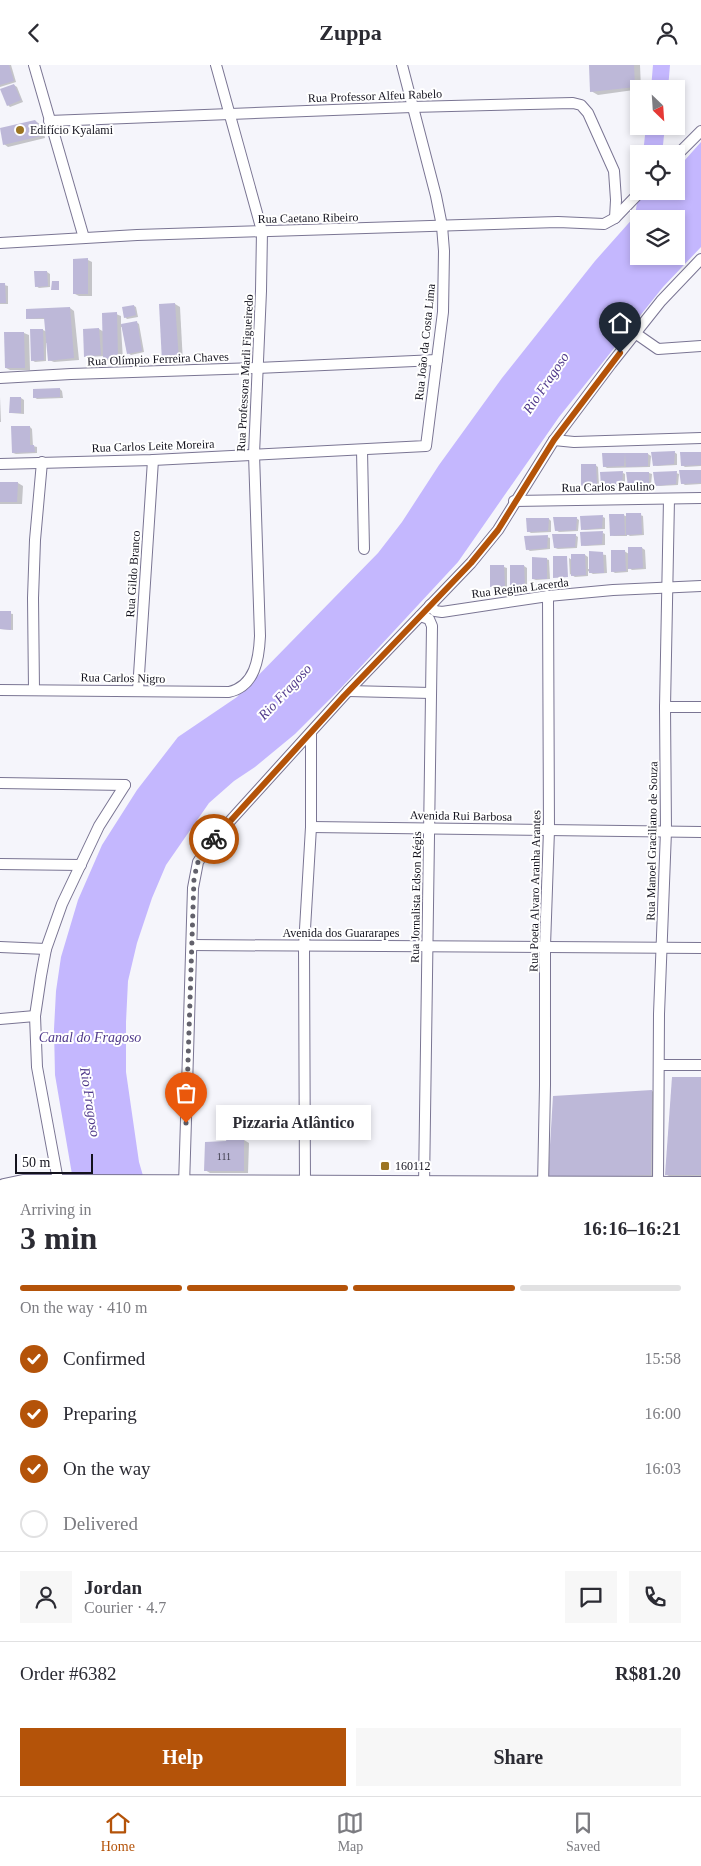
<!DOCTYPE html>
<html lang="en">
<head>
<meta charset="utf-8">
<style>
	:root { --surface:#fff; --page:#f7f7f7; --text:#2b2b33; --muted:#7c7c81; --line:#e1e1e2; --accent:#b45309 }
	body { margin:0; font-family:Georgia,serif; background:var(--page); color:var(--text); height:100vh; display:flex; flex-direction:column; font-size:19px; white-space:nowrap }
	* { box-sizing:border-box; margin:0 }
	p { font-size:16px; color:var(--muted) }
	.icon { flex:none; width:28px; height:28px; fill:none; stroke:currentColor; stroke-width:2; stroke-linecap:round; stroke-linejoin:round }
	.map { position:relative; height:1121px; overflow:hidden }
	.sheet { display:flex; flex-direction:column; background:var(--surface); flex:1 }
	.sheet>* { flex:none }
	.needle { width:32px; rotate:155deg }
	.tools { position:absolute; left:630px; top:15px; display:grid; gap:10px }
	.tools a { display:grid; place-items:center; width:55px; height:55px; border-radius:0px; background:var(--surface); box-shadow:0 2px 8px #0003; font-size:25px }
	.scale { position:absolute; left:15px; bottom:12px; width:78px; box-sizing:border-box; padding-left:5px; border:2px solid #13121d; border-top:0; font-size:14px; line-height:18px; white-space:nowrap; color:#13121d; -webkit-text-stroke:4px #fff; paint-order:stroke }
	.pin { position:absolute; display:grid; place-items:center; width:42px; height:42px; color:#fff; margin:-51px -21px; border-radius:50% 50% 50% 0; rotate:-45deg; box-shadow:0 0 5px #0007 }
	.pin .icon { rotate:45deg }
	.courier { position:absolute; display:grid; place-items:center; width:50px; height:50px; margin:-25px; border:4px solid #b45309; border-radius:50%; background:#fff; color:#222; box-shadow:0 1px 6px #0007 }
	.bubble { position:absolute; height:35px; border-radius:0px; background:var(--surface); box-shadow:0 2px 8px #0003; font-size:16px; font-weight:600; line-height:35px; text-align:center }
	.overview em { font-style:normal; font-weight:600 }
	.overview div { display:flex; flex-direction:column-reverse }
	.overview { display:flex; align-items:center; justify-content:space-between; height:85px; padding:0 20px }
	h1 { font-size:32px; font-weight:600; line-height:38px }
	.bar { display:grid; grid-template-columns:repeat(4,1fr); gap:8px 5px; align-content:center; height:60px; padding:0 20px }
	.bar i { height:6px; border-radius:4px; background:var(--line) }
	.bar .on { background:var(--accent) }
	.bar p { grid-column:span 4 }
	.line { display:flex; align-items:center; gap:12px; padding:0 20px; border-top:1px solid var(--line) }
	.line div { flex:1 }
	.round { display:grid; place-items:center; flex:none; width:52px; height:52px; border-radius:0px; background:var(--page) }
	ol { padding:0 20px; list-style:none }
	li { display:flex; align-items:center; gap:15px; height:55px }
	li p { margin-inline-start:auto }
	li .icon { padding:5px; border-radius:50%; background:var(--accent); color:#fff; stroke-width:4 }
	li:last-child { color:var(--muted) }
	li i { width:28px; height:28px; border:2px solid var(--line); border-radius:50% }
	.cta { display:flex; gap:10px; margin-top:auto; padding:10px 20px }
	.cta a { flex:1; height:58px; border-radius:0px; background:var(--accent); color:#fff; font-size:20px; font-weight:600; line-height:58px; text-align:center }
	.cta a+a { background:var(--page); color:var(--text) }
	header { display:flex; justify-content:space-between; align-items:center; height:65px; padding:0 20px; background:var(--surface); font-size:22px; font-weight:600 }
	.dock { display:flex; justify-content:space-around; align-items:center; height:70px; border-top:1px solid var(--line); background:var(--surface); font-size:14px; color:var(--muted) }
	.dock a { display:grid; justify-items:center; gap:2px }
	.dock .on { color:var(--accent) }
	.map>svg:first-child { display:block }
	.water { fill:#c4b7fe; fill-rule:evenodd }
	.shadow { fill:#0003 }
	.building { fill:#bdb8d8 }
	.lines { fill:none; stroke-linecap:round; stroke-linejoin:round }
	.minor-casing { stroke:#7a7593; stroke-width:12 }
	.secondary-casing { stroke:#7a7593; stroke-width:16 }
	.minor { stroke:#fff; stroke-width:10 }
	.secondary { stroke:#fff; stroke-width:14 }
	.done { stroke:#62616b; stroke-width:5; stroke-dasharray:0 9 }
	.route { stroke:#b45309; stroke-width:6 }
	.poi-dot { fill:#9c7522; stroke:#fff; stroke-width:2 }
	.labels { text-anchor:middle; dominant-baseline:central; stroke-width:4; stroke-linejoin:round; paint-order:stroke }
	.number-label { font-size:10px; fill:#3e3c4c }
	.street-label { font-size:12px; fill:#13121d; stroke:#fff }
	.poi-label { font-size:12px; fill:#13121d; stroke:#fff; text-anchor:start }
	.water-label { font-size:14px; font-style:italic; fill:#503a8b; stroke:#fff }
</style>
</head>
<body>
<header><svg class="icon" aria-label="back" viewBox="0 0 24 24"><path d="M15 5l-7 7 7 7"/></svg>Zuppa<svg class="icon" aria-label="person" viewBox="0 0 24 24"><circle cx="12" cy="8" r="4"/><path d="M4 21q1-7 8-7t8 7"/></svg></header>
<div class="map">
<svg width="701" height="1121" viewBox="0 0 701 1121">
	<rect width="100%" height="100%" fill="#f5f5fb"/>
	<g class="water">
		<polygon points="653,0 670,0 668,24 651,24"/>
		<polygon points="646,61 665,61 662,89 643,89"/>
		<path d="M701,77V182L663,222L559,352L458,497L341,623L295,669L255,702L234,716L209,738L166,800L152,833L137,878L128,916L126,957V1007L139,1097L146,1121H74L55,1010L54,964L56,926L61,892L78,835L102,780L137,725L178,672L237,632L378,488L402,457L439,400L502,313L595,196L635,151L639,124V126H676V105ZM639,154H676V191H639Z"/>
	</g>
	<g class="shadow">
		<polygon points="0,0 11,0 16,17 0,22"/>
		<polygon points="591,0 640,0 641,24 598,30 591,26"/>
		<polygon points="14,20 17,22 23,37 10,42 8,40"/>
		<polygon points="35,56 40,59 43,64 45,73 8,82 4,79"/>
		<polygon points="88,195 92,197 92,231 79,231 75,229"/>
		<polygon points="47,207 50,209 50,222 39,223 36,221"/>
		<polygon points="0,219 8,221 8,239 0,239"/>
		<polygon points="175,239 180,242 183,298 168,299 163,297 160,240"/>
		<polygon points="134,241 136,242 138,252 127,254 125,252"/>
		<polygon points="70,243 74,246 79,295 54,297 49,295 48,278 46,278 46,296 35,297 32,295 43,265 47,267 46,254 30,254 27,253"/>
		<polygon points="116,249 121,251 121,260 136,257 139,259 144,287 131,290 128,288 123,262 121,262 123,295 109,296 105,294 105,291 88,292 86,291 99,264 104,267"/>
		<polygon points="24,268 29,270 30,305 10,305 6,303 5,269"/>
		<polygon points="60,324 62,326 63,333 37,334 34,332"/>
		<polygon points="0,332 1,357 0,357"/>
		<polygon points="21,333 24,335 24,349 11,348"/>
		<polygon points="30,362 32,364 33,381 37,382 37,388 16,389 13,388"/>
		<polygon points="674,387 677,389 677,400 657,401 654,400"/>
		<polygon points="701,388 701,401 685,402 682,400"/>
		<polygon points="603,389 648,389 651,391 650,402 607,403 604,401"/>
		<polygon points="595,400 598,402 599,421 585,422 583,420"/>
		<polygon points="701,406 701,419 685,420 682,418"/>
		<polygon points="623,408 625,409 625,420 605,421 602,420"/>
		<polygon points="628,408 649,408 652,409 651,420 632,422 629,420"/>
		<polygon points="676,408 679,409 678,420 659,421 656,420"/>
		<polygon points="0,418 18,418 23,421 22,439 0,439"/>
		<polygon points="623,450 628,452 640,450 643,451 644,470 630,471 627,469 627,471 614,471 611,470"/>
		<polygon points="603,452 605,453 605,464 585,465 582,464"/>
		<polygon points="576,453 579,455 578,466 559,467 556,465"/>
		<polygon points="549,454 551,456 551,467 531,468 528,466"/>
		<polygon points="603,468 605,469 605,480 585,481 582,480"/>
		<polygon points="575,470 578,472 577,483 558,484 555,483"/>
		<polygon points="547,472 550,473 550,484 530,486 527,484"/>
		<polygon points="642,483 645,485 646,504 632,505 628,502 628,507 615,508 612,506 624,486 629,489"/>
		<polygon points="590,488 606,490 607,508 593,509 588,506 588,511 575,512 570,509 570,513 569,493 572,495 585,490 588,492 588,504 590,504"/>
		<polygon points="546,494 549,495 550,514 536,515 533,514"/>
		<polygon points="524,501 527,503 527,522 514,523 511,521"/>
		<polygon points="504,502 507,503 507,522 494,523 491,521"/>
		<polygon points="0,547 13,549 13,565 0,564"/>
		<polygon points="701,1014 701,1113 673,1113 667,1110"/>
		<polygon points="652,1026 658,1030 657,1113 555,1116"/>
		<polygon points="228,1075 244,1075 249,1078 248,1108 210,1108 205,1105"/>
	</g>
	<g class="building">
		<polygon points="0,0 9,0 14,16 0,20"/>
		<polygon points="589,0 634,0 635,22 590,27"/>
		<polygon points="14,19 21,35 7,41 0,24"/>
		<polygon points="35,55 39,60 41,71 3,80 0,63"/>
		<polygon points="88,193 88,229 73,229 73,194"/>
		<polygon points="34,206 47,206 48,221 35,222"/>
		<polygon points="52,216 59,216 59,225 51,225"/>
		<polygon points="0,218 5,218 6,238 0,238"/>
		<polygon points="175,238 179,296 162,297 159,239"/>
		<polygon points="134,240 136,250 124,253 122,242"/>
		<polygon points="70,242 74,293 48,296 44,253 26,254 26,244"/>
		<polygon points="117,247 118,294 103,294 102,248"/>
		<polygon points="137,256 142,286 127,289 121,259"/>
		<polygon points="99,263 101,290 84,292 83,264"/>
		<polygon points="30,264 43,264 44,295 31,296"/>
		<polygon points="4,267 24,267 25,303 5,303"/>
		<polygon points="60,323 60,332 33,333 33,324"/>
		<polygon points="10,332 21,332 21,348 9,348"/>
		<polygon points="11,361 30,361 30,380 34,380 35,387 12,388"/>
		<polygon points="675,386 674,399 653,401 651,387"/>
		<polygon points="680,387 701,387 701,400 681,401"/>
		<polygon points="602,388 625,388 624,401 603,402"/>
		<polygon points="625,388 648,388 648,401 626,402"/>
		<polygon points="581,399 596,399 597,420 581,421"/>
		<polygon points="679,405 701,405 701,418 681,419"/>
		<polygon points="623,406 622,419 601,421 600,407"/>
		<polygon points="677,406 676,419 655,421 653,407"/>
		<polygon points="626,407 649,407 649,420 628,421"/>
		<polygon points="0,417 18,417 17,437 0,437"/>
		<polygon points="626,448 641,448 642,469 626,470"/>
		<polygon points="609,449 624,449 625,470 610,471"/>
		<polygon points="603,450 602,463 581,465 580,451"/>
		<polygon points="553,452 577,452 576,465 555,466"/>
		<polygon points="526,453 549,453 548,466 527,467"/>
		<polygon points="603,466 602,479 581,481 580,467"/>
		<polygon points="552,469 576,469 575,482 554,483"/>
		<polygon points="548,470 547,483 526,485 524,471"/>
		<polygon points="628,482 642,482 643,503 628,504"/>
		<polygon points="611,485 625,485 626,506 611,507"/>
		<polygon points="589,486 603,487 604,508 589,508"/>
		<polygon points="571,489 585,489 586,510 571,511"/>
		<polygon points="553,491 567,491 568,512 553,513"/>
		<polygon points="532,492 547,493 547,514 532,514"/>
		<polygon points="490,500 504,500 505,521 490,522"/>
		<polygon points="510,500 524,500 525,521 510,522"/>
		<polygon points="0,546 11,546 11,565 0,564"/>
		<polygon points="672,1012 701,1012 701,1110 665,1110"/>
		<polygon points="652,1025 651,1110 548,1113 553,1031"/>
		<polygon points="227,1073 244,1074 244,1106 204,1106 205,1077 226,1076"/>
	</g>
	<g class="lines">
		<g class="minor-casing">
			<g id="minor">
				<polyline points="34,0 84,173"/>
				<polyline points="49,56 412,42 573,38 581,40 588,48 614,106 616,135 615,153"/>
				<polyline points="676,91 701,66"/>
				<polyline points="0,178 137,170 558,157 604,159 615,153 641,126"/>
				<polyline points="635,268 658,284 701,281"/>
				<polyline points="0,313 71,309 257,303 437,295"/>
				<polyline points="554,375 574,377 701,373"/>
				<polyline points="362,385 364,484"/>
				<polyline points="0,399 153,395 426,381 443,247 444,186 442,161 436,131 402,0"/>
				<polyline points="514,436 701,433"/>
				<polyline points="430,540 435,546 442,547 548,531 613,525 701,521"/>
				<polyline points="420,551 429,554 432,561 424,1121"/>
				<path d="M0,625L229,627C255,621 259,594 260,571L254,389L261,226L262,166L216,0"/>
				<polyline points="34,625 33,533 35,475 42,397"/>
				<polyline points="138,625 153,395"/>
				<polyline points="348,626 431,628"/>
				<polyline points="665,642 701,642"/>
				<polyline points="0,718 125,720"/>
				<polyline points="311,762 701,767"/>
				<polyline points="0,799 81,800"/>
				<polyline points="192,880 701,883"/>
				<polyline points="0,882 46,884"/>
				<polyline points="0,954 35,951"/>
				<polyline points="660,1000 701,1000"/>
				<polyline points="658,1118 659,949 666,766 665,642 669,434"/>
				<polyline points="59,1121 37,1002 35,951 41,911 46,884 62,839 99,761 125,720"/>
				<polyline points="184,1121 193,823 198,797 211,777 348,626 471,498 498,465 554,375 611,299 661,236 701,194"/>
				<polyline points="305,1121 304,881 311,762 311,668"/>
				<polyline points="543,1121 545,1020 545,881 549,765 548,531"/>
			</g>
		</g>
		<g class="secondary-casing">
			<polyline id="secondary" points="4,1121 23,1117 71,1117 701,1119"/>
		</g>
		<use href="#minor" class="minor"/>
		<use href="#secondary" class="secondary"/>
	</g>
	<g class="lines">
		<polyline class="done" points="186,1058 194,813 198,797 214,774"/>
		<polyline class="route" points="214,774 344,631 471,498 498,465 554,375 620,288"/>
	</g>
	<g class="poi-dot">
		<circle cx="20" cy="65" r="5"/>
		<rect x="380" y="1096" width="10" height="10" rx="2.5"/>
	</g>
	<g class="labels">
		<g class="number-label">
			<text x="224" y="1091">111</text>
		</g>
		<g class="street-label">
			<text transform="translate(375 31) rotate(-2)">Rua Professor Alfeu Rabelo</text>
			<text transform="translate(308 153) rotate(-1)">Rua Caetano Ribeiro</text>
			<text transform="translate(425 277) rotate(-84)">Rua João da Costa Lima</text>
			<text transform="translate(158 294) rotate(-2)">Rua Olímpio Ferreira Chaves</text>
			<text transform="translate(245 308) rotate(-87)">Rua Professora Marli Figueiredo</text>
			<text transform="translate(153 381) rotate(-2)">Rua Carlos Leite Moreira</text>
			<text transform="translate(608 422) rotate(-1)">Rua Carlos Paulino</text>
			<text transform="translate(133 509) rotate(-86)">Rua Gildo Branco</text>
			<text transform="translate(520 523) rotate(-7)">Rua Regina Lacerda</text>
			<text transform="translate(123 613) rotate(1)">Rua Carlos Nigro</text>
			<text transform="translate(461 751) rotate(1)">Avenida Rui Barbosa</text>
			<text transform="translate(652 776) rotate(-89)">Rua Manoel Graciliano de Souza</text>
			<text transform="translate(535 826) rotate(-89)">Rua Poeta Alvaro Aranha Arantes</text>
			<text transform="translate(416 832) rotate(-89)">Rua Jornalista Edson Régis</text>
			<text x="341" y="868">Avenida dos Guararapes</text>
		</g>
		<g class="poi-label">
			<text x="30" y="65">Edifício Kyalami</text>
			<text x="395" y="1101">160112</text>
		</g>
		<g class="water-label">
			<text transform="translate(546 318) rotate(-56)">Rio Fragoso</text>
			<text transform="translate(285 627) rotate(-47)">Rio Fragoso</text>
			<text x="90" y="972">Canal do Fragoso</text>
			<text transform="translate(90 1037) rotate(81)">Rio Fragoso</text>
		</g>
	</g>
</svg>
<div class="tools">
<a><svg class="needle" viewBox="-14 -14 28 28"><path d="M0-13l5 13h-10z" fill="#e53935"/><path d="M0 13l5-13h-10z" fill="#7c7c81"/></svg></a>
<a><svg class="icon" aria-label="locate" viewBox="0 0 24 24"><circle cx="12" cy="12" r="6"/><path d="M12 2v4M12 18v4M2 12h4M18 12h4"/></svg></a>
<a><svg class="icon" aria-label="layers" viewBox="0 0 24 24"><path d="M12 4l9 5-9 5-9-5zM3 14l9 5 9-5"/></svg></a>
</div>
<div class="scale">50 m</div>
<div class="pin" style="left:186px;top:1058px;background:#ea580c"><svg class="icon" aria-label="bag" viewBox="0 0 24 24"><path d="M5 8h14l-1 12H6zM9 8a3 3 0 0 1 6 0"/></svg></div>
<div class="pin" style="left:620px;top:288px;background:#1f2937"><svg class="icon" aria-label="home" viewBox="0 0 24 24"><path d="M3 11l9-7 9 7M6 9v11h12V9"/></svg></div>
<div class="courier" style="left:214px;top:774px"><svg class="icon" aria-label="bike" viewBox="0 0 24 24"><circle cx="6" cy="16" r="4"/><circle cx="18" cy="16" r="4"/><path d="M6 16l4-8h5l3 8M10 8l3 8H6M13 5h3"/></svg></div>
<div class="bubble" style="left:216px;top:1040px;width:155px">Pizzaria Atlântico</div>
</div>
<section class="sheet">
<div class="overview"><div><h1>3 min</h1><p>Arriving in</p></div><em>16:16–16:21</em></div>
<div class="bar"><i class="on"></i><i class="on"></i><i class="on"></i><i></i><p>On the way · 410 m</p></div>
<ol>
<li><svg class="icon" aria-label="check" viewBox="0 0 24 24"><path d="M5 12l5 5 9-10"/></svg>Confirmed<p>15:58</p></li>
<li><svg class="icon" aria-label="check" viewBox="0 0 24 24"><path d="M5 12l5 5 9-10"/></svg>Preparing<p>16:00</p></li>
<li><svg class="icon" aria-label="check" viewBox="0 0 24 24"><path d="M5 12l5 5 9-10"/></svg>On the way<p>16:03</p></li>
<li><i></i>Delivered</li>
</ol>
<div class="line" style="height:90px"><a class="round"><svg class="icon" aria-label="person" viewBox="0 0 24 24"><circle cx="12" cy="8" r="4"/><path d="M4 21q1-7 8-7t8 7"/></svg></a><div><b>Jordan</b><p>Courier · 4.7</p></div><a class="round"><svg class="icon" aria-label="chat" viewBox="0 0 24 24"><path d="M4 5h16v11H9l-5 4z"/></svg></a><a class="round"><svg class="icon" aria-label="phone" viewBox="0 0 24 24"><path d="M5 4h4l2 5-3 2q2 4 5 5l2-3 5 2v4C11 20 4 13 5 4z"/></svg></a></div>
<div class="line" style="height:65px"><div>Order #6382</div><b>R$81.20</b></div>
<div class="cta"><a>Help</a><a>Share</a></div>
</section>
<nav class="dock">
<a class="on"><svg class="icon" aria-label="home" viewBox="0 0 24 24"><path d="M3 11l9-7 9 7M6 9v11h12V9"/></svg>Home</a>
<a><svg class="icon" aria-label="map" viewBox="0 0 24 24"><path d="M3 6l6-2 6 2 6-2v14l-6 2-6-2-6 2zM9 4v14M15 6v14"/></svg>Map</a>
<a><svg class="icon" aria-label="saved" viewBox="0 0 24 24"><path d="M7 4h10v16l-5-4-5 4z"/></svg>Saved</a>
</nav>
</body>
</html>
